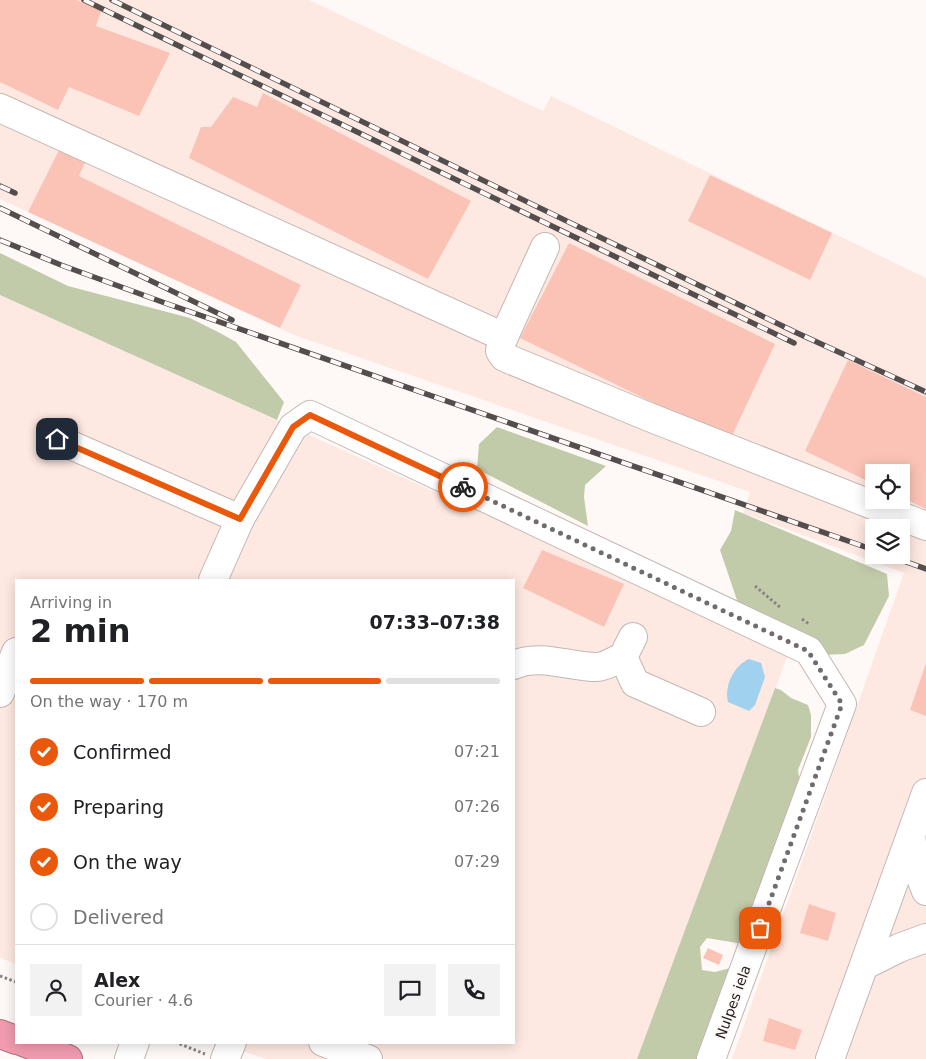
<!DOCTYPE html>
<html lang="en">
<head>
<meta charset="utf-8">
<style>
	:root { --surface:#fff; --page:#f2f2f2; --text:#202124; --muted:#757577; --line:#e0e0e0; --accent:#ea580c }
	body { margin:0; font-family:"DejaVu Sans",sans-serif; background:var(--page); color:var(--text); height:100vh; display:flex; flex-direction:column; font-size:19px; white-space:nowrap }
	* { box-sizing:border-box; margin:0 }
	p { font-size:16px; color:var(--muted) }
	.icon { flex:none; width:28px; height:28px; fill:none; stroke:currentColor; stroke-width:2; stroke-linecap:round; stroke-linejoin:round }
	.map { position:relative; flex:1; overflow:hidden }
	.sheet { position:absolute; left:15px; top:579px; width:500px; height:465px; display:flex; flex-direction:column; background:var(--surface); border-radius:0px; box-shadow:0 2px 12px #0003 }
	.sheet>* { flex:none }
	.controls { position:absolute; left:865px; top:464px; display:grid; gap:10px }
	.controls a { display:grid; place-items:center; width:45px; height:45px; border-radius:0px; background:var(--surface); box-shadow:0 2px 12px #0003; font-size:25px }
	.pin { position:absolute; display:grid; place-items:center; width:42px; height:42px; color:#fff; margin:-21px; border-radius:10px; box-shadow:0 2px 8px #0006 }
	.courier { position:absolute; display:grid; place-items:center; width:50px; height:50px; margin:-25px; border:4px solid #ea580c; border-radius:50%; background:#fff; color:#222; box-shadow:0 1px 6px #0007 }
	.headline em { font-style:normal; font-weight:600 }
	.headline div { display:flex; flex-direction:column-reverse }
	.headline { display:flex; align-items:center; justify-content:space-between; height:85px; padding:0 15px }
	h1 { font-size:32px; font-weight:600; line-height:38px }
	.bar { display:grid; grid-template-columns:repeat(4,1fr); gap:8px 5px; align-content:center; height:60px; padding:0 15px }
	.bar i { height:6px; border-radius:4px; background:var(--line) }
	.bar .selected { background:var(--accent) }
	.bar p { grid-column:span 4 }
	.line { display:flex; align-items:center; gap:12px; padding:0 15px; border-top:1px solid var(--line) }
	.line div { flex:1 }
	.round { display:grid; place-items:center; flex:none; width:52px; height:52px; border-radius:0px; background:var(--page) }
	ol { padding:0 15px; list-style:none }
	li { display:flex; align-items:center; gap:15px; height:55px }
	li p { margin-inline-start:auto }
	li .icon { padding:5px; border-radius:50%; background:var(--accent); color:#fff; stroke-width:4 }
	li:last-child { color:var(--muted) }
	li i { width:28px; height:28px; border:2px solid var(--line); border-radius:50% }
	.map>svg:first-child { display:block }
	.built { fill:#fee9e2; fill-rule:evenodd }
	.green { fill:#c1cba9 }
	.water { fill:#a0d2f0 }
	.building { fill:#fbc3b6 }
	.lines { fill:none; stroke-linecap:round; stroke-linejoin:round }
	.minor-casing { stroke:#c4b7b3; stroke-width:30 }
	.highway-casing { stroke:#a9707c; stroke-width:30 }
	.path { stroke:#898483; stroke-width:3; stroke-dasharray:2.5 2.5; stroke-linecap:butt }
	.minor { stroke:#fff; stroke-width:28 }
	.highway { stroke:#f09bae; stroke-width:28 }
	.rail-casing { stroke:#534e4d; stroke-width:5.5 }
	.rail { stroke:#fef9f7; stroke-width:4; stroke-dasharray:11; stroke-linecap:butt }
	.done { stroke:#716c6b; stroke-width:5; stroke-dasharray:0 9 }
	.route { stroke:#ea580c; stroke-width:6 }
	.labels { text-anchor:middle; dominant-baseline:central; stroke-width:4; stroke-linejoin:round; paint-order:stroke }
	.street-label { font-size:14px; fill:#25201f; stroke:#fef9f7 }
</style>
</head>
<body>
<div class="map">
<svg width="926" height="1059" viewBox="0 0 926 1059">
	<rect width="100%" height="100%" fill="#fef9f7"/>
	<g class="built">
		<path d="M0,0H309L543,111L551,96L926,278V1059H732L904,573L743,513L750,492L294,335L0,199ZM874,472H901V500H874ZM874,528H901V555H874Z"/>
		<polygon points="0,295 789,652 637,1059 265,1059 220,1043 514,1042 514,580 16,580 16,964 0,958"/>
	</g>
	<g class="green">
		<polygon points="0,253 68,286 190,318 220,333 236,342 284,402 277,420 0,295"/>
		<polygon points="497,427 606,466 585,485 584,497 588,526 477,469 479,444"/>
		<polygon points="735,510 887,574 889,596 864,645 845,654 821,655 738,603 720,550 731,531"/>
		<polygon points="775,688 781,690 791,698 808,705 811,715 811,737 798,770 802,795 771,872 753,904 743,944 707,938 700,947 702,970 715,972 734,967 705,1059 637,1059"/>
	</g>
	<path class="water" d="M749,659L761,663L765,677L755,705L749,711L728,702C724,687 733,666 749,659Z"/>
	<g class="building">
		<polygon points="0,0 77,0 101,11 96,26 170,53 139,116 69,87 58,110 0,82"/>
		<polygon points="263,93 471,201 428,279 189,158 201,127 211,127 233,97 257,107"/>
		<polygon points="59,150 86,160 79,176 301,285 280,328 28,212"/>
		<polygon points="710,175 832,233 810,280 688,221"/>
		<polygon points="569,243 775,344 730,440 520,338"/>
		<polygon points="848,360 926,397 926,509 901,497 901,472 874,472 874,484 805,451"/>
		<polygon points="542,550 624,584 604,627 523,588"/>
		<polygon points="926,663 926,716 910,710"/>
		<polygon points="809,904 836,913 828,941 800,933"/>
		<polygon points="708,948 723,955 719,965 703,958"/>
		<polygon points="769,1018 802,1030 795,1050 763,1041"/>
	</g>
	<g class="lines">
		<g class="minor-casing">
			<g id="minor">
				<polyline points="0,108 504,337"/>
				<polyline points="545,247 502,341 500,351 504,357 649,417 926,526"/>
				<polyline points="57,439 240,519 293,427 310,415 809,651 842,704 711,1059"/>
				<polyline points="213,580 240,519"/>
				<polyline points="623,657 635,683 701,712"/>
				<path d="M514,665C539,653 570,667 597,667C605,667 615,660 623,657L633,637"/>
				<polyline points="0,693 16,652"/>
				<polyline points="911,835 914,859 926,891"/>
				<polyline points="865,965 899,948 926,938"/>
				<polyline points="323,1042 368,1059"/>
				<polyline points="129,1059 135,1042"/>
				<polyline points="225,1059 232,1042"/>
				<polyline points="830,1059 926,793"/>
			</g>
		</g>
		<g class="highway-casing">
			<g id="highway">
				<polyline points="0,1034 16,1040"/>
				<polyline points="23,1042 68,1059"/>
			</g>
		</g>
		<g class="path">
			<polyline points="755,586 781,608"/>
			<polyline points="802,619 809,624"/>
			<polyline points="0,976 16,982"/>
			<polyline points="175,1042 205,1054"/>
		</g>
		<use href="#minor" class="minor"/>
		<use href="#highway" class="highway"/>
		<g class="rail-casing">
			<g id="rail">
				<polyline points="84,0 794,343"/>
				<polyline points="112,0 795,332 926,392"/>
				<polyline points="0,186 15,193"/>
				<polyline points="0,208 232,320"/>
				<polyline points="0,240 61,265 165,303 874,550"/>
				<polyline points="887,555 926,569"/>
			</g>
		</g>
		<use href="#rail" class="rail"/>
	</g>
	<g class="lines">
		<polyline class="done" points="463,487 808,651 842,704 760,928"/>
		<polyline class="route" points="57,439 240,519 293,427 310,415 463,487"/>
	</g>
	<g class="labels">
		<g class="street-label">
			<text transform="translate(733 1002) rotate(-70)">Nulpes iela</text>
		</g>
	</g>
</svg>
<div class="controls">
<a><svg class="icon" aria-label="locate" viewBox="0 0 24 24"><circle cx="12" cy="12" r="6"/><path d="M12 2v4M12 18v4M2 12h4M18 12h4"/></svg></a>
<a><svg class="icon" aria-label="layers" viewBox="0 0 24 24"><path d="M12 4l9 5-9 5-9-5zM3 14l9 5 9-5"/></svg></a>
</div>
<div class="pin" style="left:760px;top:928px;background:#ea580c"><svg class="icon" aria-label="bag" viewBox="0 0 24 24"><path d="M5 8h14l-1 12H6zM9 8a3 3 0 0 1 6 0"/></svg></div>
<div class="pin" style="left:57px;top:439px;background:#1f2937"><svg class="icon" aria-label="home" viewBox="0 0 24 24"><path d="M3 11l9-7 9 7M6 9v11h12V9"/></svg></div>
<div class="courier" style="left:463px;top:487px"><svg class="icon" aria-label="bike" viewBox="0 0 24 24"><circle cx="6" cy="16" r="4"/><circle cx="18" cy="16" r="4"/><path d="M6 16l4-8h5l3 8M10 8l3 8H6M13 5h3"/></svg></div>
<section class="sheet">
<div class="headline"><div><h1>2 min</h1><p>Arriving in</p></div><em>07:33–07:38</em></div>
<div class="bar"><i class="selected"></i><i class="selected"></i><i class="selected"></i><i></i><p>On the way · 170 m</p></div>
<ol>
<li><svg class="icon" aria-label="check" viewBox="0 0 24 24"><path d="M5 12l5 5 9-10"/></svg>Confirmed<p>07:21</p></li>
<li><svg class="icon" aria-label="check" viewBox="0 0 24 24"><path d="M5 12l5 5 9-10"/></svg>Preparing<p>07:26</p></li>
<li><svg class="icon" aria-label="check" viewBox="0 0 24 24"><path d="M5 12l5 5 9-10"/></svg>On the way<p>07:29</p></li>
<li><i></i>Delivered</li>
</ol>
<div class="line" style="height:90px"><a class="round"><svg class="icon" aria-label="person" viewBox="0 0 24 24"><circle cx="12" cy="8" r="4"/><path d="M4 21q1-7 8-7t8 7"/></svg></a><div><b>Alex</b><p>Courier · 4.6</p></div><a class="round"><svg class="icon" aria-label="chat" viewBox="0 0 24 24"><path d="M4 5h16v11H9l-5 4z"/></svg></a><a class="round"><svg class="icon" aria-label="phone" viewBox="0 0 24 24"><path d="M5 4h4l2 5-3 2q2 4 5 5l2-3 5 2v4C11 20 4 13 5 4z"/></svg></a></div>
</section>
</div>
</body>
</html>
